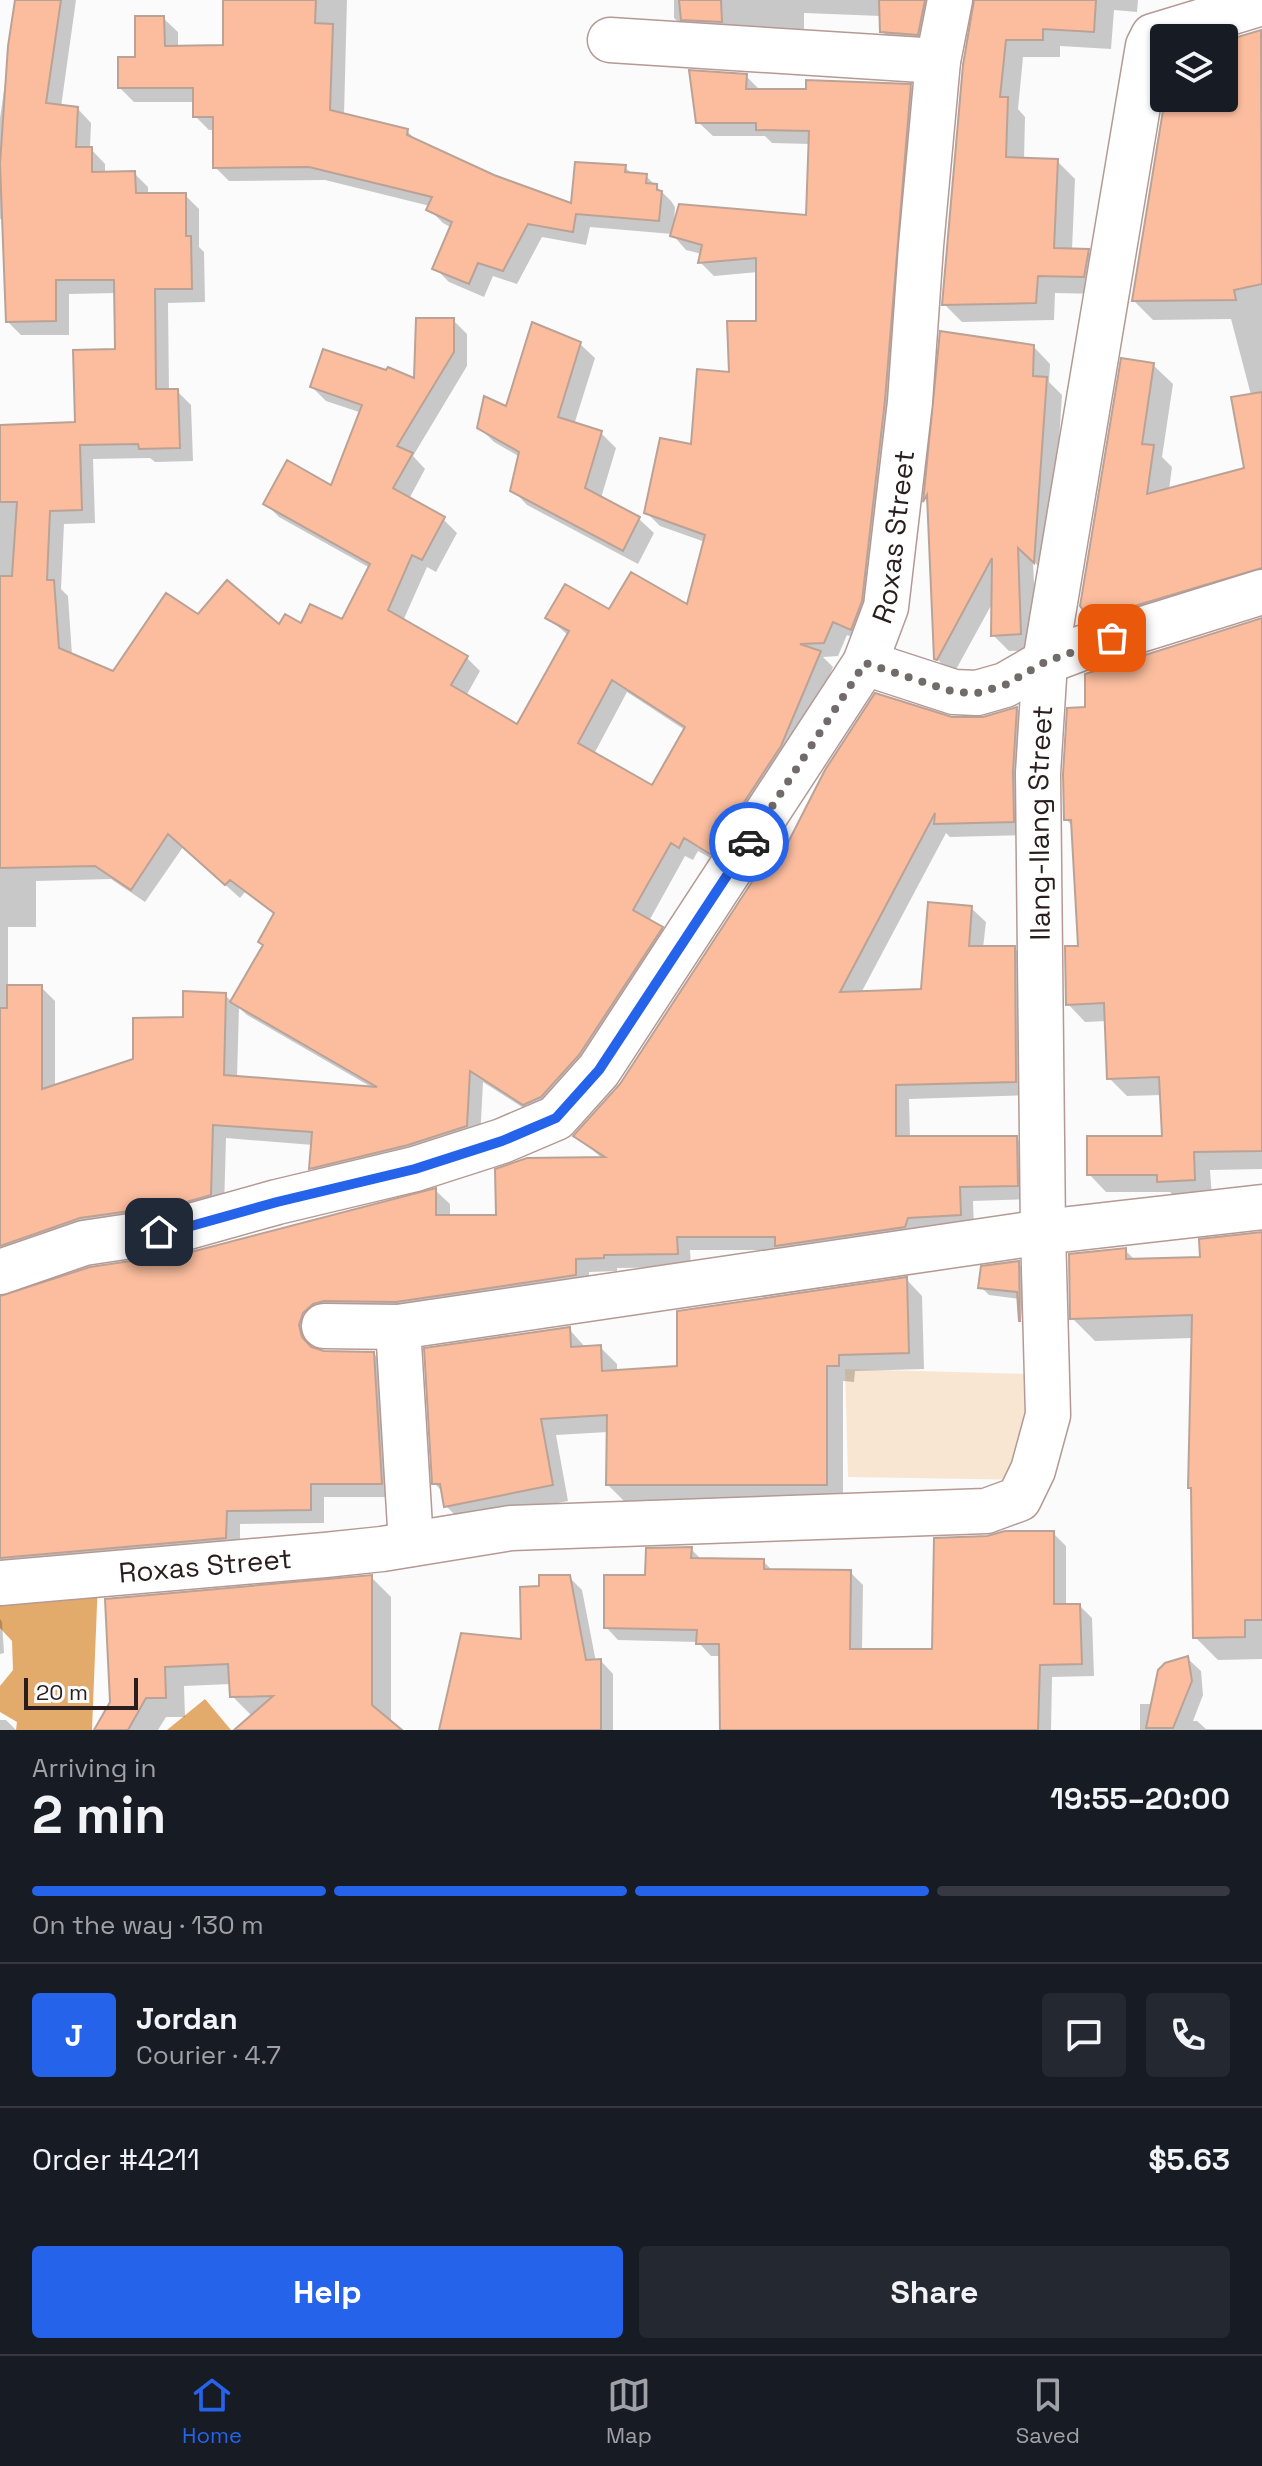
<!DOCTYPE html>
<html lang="en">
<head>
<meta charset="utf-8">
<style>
	:root { --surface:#171b24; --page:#242831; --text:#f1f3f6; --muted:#9ea1a6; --line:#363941; --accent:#2563eb }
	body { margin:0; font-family:"Space Grotesk",sans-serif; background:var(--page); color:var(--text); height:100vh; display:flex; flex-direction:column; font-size:30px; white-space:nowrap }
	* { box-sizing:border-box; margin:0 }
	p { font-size:26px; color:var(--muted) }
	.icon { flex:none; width:44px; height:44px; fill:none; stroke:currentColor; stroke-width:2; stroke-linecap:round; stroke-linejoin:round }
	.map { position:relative; height:1730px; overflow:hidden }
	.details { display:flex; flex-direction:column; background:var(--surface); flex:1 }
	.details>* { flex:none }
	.fabs { position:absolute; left:1150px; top:24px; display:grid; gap:16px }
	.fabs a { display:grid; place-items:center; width:88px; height:88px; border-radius:8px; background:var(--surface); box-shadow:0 2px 6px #0004; font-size:40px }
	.scale { position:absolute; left:24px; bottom:20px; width:114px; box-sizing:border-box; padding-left:8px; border:4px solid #291e1d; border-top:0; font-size:22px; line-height:28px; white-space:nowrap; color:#291e1d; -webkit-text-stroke:6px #fbfbfb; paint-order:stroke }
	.pin { position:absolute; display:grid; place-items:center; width:68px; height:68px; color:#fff; margin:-34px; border-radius:16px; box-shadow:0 4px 12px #0006 }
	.courier { position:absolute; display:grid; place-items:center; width:80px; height:80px; margin:-40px; border:6px solid #2563eb; border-radius:50%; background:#fff; color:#222; box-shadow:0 2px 10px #0007 }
	.overview em { font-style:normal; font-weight:700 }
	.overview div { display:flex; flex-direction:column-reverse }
	.overview { display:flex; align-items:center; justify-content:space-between; height:136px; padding:0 32px }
	h1 { font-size:52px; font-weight:700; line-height:60px }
	.bar { display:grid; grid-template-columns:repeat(4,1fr); gap:12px 8px; align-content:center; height:96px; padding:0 32px }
	.bar i { height:10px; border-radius:6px; background:var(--line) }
	.bar .selected { background:var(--accent) }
	.bar p { grid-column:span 4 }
	.line { display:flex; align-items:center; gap:20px; padding:0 32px; border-top:2px solid var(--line) }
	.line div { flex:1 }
	.round { display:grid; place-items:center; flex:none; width:84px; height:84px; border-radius:8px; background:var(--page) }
	.action { display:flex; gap:16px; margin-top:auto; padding:16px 32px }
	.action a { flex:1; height:92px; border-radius:8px; background:var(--accent); color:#fff; font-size:32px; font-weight:700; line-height:92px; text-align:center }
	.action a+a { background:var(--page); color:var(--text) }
	.dock { display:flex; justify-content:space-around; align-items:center; height:112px; border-top:2px solid var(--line); background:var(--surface); font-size:22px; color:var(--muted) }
	.dock a { display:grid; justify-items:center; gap:4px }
	.dock .selected { color:var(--accent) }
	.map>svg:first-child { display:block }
	.green { fill:#f9e6d2 }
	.forest { fill:#e3ab6b }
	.shadow { fill:#0003; fill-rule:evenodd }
	.building { fill:#fbbd9e; stroke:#bba296; stroke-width:2; fill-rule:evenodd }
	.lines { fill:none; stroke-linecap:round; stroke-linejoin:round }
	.minor-casing { stroke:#b49994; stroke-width:47 }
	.minor { stroke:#fff; stroke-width:44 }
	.done { stroke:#726b6b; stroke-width:8; stroke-dasharray:0 14.4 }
	.route { stroke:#2563eb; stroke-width:10 }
	.labels { text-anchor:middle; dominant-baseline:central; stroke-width:6; stroke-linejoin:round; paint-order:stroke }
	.street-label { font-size:28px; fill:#291e1d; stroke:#fbfbfb }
</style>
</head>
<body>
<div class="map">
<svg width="1262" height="1730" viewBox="0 0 1262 1730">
	<rect width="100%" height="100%" fill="#fbfbfb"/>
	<polygon class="green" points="845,1369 1030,1374 1026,1480 848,1477"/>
	<g class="forest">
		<polygon points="98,1580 92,1730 16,1730 17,1722 0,1712 0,1686 13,1670 12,1641 0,1628 0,1581"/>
		<polygon points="205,1699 231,1730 167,1730"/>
	</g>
	<g class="shadow">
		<path d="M17,0H76L61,107L77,108L91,123L90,148L105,164V174L134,173L148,187V195H185L199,209V247L204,252L205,302L168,303L169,391H177L191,405L193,461L155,462L150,458L93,459L95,523L64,524L61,589L68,596L72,655L113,673L198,616L280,627L343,621L370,568L279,517L265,503L332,488L362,413L326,401L312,387L416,381L453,320L467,334V366L413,456L425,469L409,499L443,519L457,533L436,572L427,567L403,621L466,657L480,671L466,696L518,727L569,636L548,618L688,607L705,542L660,526L646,512L693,447L758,323V272L714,276L700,262L702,254L686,250L672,234L590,227L586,245L542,237L517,284L493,276L484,297L449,282L435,268L452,228L443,223L429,209L430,206L325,180L229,181L215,167V130H209L195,116V102H134L120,88L163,18L178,32V48L225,47V0H347L344,115L407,131L418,142L494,177L572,205L625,167L632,174L646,176L671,201L675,207L674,223H676L808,218L810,144L772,143L765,136H713L698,122L746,76L761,91L910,86L924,100L865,642L847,635L838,656L823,657L833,667L794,760L725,866L698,851L693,860L685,856L649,921L662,928L676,942L539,1118L483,1082L480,1140L325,1182L311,1168L313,1145L226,1138L224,1208L0,1266V427L77,424L117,351L116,293L69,294V335H21L7,321L5,219H0V118ZM627,692L685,730L653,788L594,754ZM183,847L240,898L245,892L275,915L265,946L232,1002L225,995L184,1019L135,1061L55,1087V1001L41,987H8V927H36V881L111,879L145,902ZM239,1008L247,1015L373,1088L237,1078Z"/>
		<polygon points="674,0 950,0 935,52 900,49 882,31 881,16 804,13 804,31 692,36 674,18"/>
		<polygon points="976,0 1138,0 1137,12 1114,10 1111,49 1060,46 1060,57 1023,57 1018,109 1025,117 1024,160 1057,161 1075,179 1072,250 1088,251 1106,269 1101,294 1055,293 1054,320 962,322 944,304"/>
		<polygon points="1262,31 1262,591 1105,640 1086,620 1153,365 1173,384 1162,457 1172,467 1169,490 1246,469 1251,395 1231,319 1153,320 1134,301 1167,98 1224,98 1224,51 1230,41"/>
		<polygon points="942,333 1034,347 1050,364 1049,382 1062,395 1050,577 1033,561 1037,650 1009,651 993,635 993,602 953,675 936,658 929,505 926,502"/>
		<polygon points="580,344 595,358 574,425 601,433 616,448 601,498 639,519 654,533 638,564 527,505 513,490 520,457 494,442 479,427 508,408"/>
		<polygon points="1262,620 1262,1169 1210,1170 1212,1197 1177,1199 1170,1192 1106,1192 1089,1174 1164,1138 1162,1095 1127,1096 1109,1078 1107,1021 1085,1022 1068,1004 1080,948 1073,827 1066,819 1088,709"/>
		<polygon points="1017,709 1030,723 1027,835 950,837 946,833 861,993 922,991 971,908 986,922 983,948 1014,948 1028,962 1030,1095 909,1099 910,1138 1016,1138 1030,1152 1031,1199 973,1201 974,1229 781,1250 690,1250 691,1267 617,1268 617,1271 589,1272 590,1289 312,1340 315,1350 323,1353 374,1354 388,1368 396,1497 324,1497 324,1523 240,1524 240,1552 0,1576 0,1298 191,1254 436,1191 450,1204 450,1217 498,1216 603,1159 576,1136 621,1085 774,873 952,719 984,719"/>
		<polygon points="1262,1234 1262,1672 1262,1659 1218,1660 1195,1637 1193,1490 1190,1487 1193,1338 1095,1341 1072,1318 1125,1250 1136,1261 1203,1258"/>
		<polygon points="1018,1263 1026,1271 1028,1325 1022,1320 1020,1299 989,1295 981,1287"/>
		<polygon points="906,1279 922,1296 924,1369 855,1371 854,1382 843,1381 843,1500 624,1501 608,1485 608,1432 556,1435 568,1501 462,1522 446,1506 443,1492 434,1483 569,1329 586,1348 600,1347 617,1364 617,1372 679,1368"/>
		<polygon points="1053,1533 1066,1546 1066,1606 1080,1606 1092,1618 1094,1676 1052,1677 1051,1730 722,1730 721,1656 711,1656 698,1642 618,1640 606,1627 647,1577 691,1549 702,1560 763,1561 773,1571 850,1572 863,1585 862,1651 934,1651"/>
		<polygon points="371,1577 391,1597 391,1723 399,1730 239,1730 252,1716 232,1696 231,1684 184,1686 185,1717 166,1717 158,1730 103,1730 112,1702 107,1601"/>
		<polygon points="569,1577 582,1590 596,1662 601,1661 613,1674 613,1730 441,1730 523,1642 541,1588"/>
		<polygon points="0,1619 2,1622 4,1653 0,1654"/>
		<polygon points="1188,1659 1201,1671 1203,1695 1193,1721 1197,1721 1206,1729 1262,1729 1262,1702 1262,1730 1140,1730 1140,1704 1153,1704"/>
		<polygon points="0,1720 6,1720 16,1730 0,1730"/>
	</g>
	<g class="building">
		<path d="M15,0H61L46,103L78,107L76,147H92V172L135,171L136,193H186V236H191L192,289H155L156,389H178L180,448L139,449L138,444L80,445L82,510L50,511L47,580H54L59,648L113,671L166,593L198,614L227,580L279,624L285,614L301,623L310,604L342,619L370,564L263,504L287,460L331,485L362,405L310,387L323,349L386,370L388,367L414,378L416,318H454V352L397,446L413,453L393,488L445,517L422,560L412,555L388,610L468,656L451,685L517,724L569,631L545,618L565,584L609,609L631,572L687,604L705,535L644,513L660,438L691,444L697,369L729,372L727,321H756V258L698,263L702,245L670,236L679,204L806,215L809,131L756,130V123H696L689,70L747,74L746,89H806V80L911,84L885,400L862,601L851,630L833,622L824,643L800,644L821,651L781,746L710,854L684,838L679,848L671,843L633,910L663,927L579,1055L541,1097L523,1105L470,1071L467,1126L408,1145L309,1169L312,1132L213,1125L211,1195L179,1204L80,1218L0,1246V1008H7V985H42V1089L133,1059V1018L183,1017V991L226,993L224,1075L377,1087L230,1002L263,945L258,942L274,913L230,880L225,885L168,834L131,890L95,866L0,868V576H12L17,502H0V425L75,422L73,350L115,349L114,280H56V321L6,322L0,164L8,46ZM612,680L685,727L652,785L578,743Z"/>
		<polygon points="223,0 316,0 315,23 333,24 330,110 408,129 407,135 494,175 571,203 575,162 626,165 625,172 647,174 646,183 657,184 657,190 662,191 659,221 576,214 573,232 528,224 503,271 478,263 469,284 432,269 452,222 426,210 432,197 309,167 213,168 213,117 193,117 193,88 118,88 118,57 135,57 135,16 164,16 165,46 223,45"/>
		<polygon points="679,0 721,0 722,22 681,20"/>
		<polygon points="879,0 925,0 918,35 880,32"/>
		<polygon points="974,0 1096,0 1094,32 1043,29 1043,40 1006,40 1000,97 1008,97 1006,157 1058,159 1054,248 1089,249 1084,277 1038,276 1036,303 942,305 963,65"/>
		<polygon points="1261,30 1262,284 1234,290 1236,300 1132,301 1165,98 1224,98 1224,41"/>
		<polygon points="532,322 581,342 558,417 602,431 585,488 640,517 623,551 510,491 519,452 477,428 484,396 506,406"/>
		<polygon points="940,331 1034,345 1033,376 1047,377 1034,563 1018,548 1021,634 991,636 992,558 937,660 934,659 927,495 923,502"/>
		<polygon points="1121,358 1154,363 1142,444 1154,445 1147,494 1244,468 1231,397 1262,392 1262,568 1084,621 1083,610 1080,606"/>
		<polygon points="1262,618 1262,1151 1194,1152 1195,1180 1157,1182 1157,1175 1087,1175 1087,1136 1162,1136 1159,1077 1107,1079 1104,1003 1066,1005 1065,946 1078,946 1071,820 1064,820 1063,774 1067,708 1085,707 1085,674"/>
		<polygon points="875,693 952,717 983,717 1017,707 1013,771 1014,822 934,824 935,813 840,992 921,989 928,902 972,906 969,946 1015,946 1016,1082 896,1085 896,1136 1017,1136 1018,1186 960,1187 961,1215 908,1218 905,1227 775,1246 775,1237 677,1237 678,1254 604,1255 604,1258 576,1259 576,1275 396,1302 324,1301 313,1304 303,1313 299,1325 302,1337 311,1347 324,1351 374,1352 382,1484 311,1484 311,1510 227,1511 226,1538 0,1558 0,1296 90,1267 191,1252 436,1188 436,1215 496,1215 495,1169 527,1158 605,1157 573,1136 620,1084 763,865 774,870 825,770"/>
		<polygon points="1262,1232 1262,1620 1245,1620 1245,1637 1193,1638 1191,1488 1188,1488 1192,1315 1070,1319 1069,1254 1126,1248 1126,1259 1200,1257 1199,1239"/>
		<polygon points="1019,1261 1020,1321 1019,1321 1017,1292 978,1288 981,1266"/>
		<polygon points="907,1277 909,1353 839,1355 839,1366 827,1366 827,1485 606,1485 607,1415 541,1419 553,1485 444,1507 440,1484 432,1484 424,1348 570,1327 571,1347 601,1345 602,1371 677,1366 677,1311"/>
		<polygon points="1005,1531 1054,1531 1054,1604 1080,1604 1082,1664 1040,1665 1038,1730 720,1730 719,1644 696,1644 697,1630 604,1628 604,1575 645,1575 646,1548 692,1547 691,1558 764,1559 764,1569 851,1570 850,1649 932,1649 934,1538 987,1536"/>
		<polygon points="372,1575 372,1705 402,1730 234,1730 273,1696 230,1697 228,1664 165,1667 166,1698 146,1698 128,1730 94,1730 110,1702 105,1599"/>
		<polygon points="539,1575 570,1575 586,1660 601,1659 601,1730 439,1730 461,1633 521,1639 520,1587 539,1586"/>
		<polygon points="1188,1656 1192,1681 1173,1728 1146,1728 1158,1670 1165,1663"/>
	</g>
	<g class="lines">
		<g class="minor-casing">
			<g id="minor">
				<polyline points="610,40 938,61"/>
				<polyline points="865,663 954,692 977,693 1005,685 1045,662 1082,648 1262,592"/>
				<path id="s1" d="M0,1272L84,1243L184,1228L277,1202L415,1169L502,1141L556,1118L599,1070L865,663L886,607L910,402L921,246L938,61L950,0"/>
				<polyline points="324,1326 398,1327 1043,1232 1262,1207"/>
				<polyline points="398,1327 411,1544"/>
				<path id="s2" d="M0,1583L325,1555L382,1549L511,1528L986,1511L1019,1499L1033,1470L1048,1415L1043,1232L1038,773L1045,662L1148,46L1153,36L1262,3"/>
			</g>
		</g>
		<use href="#minor" class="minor"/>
	</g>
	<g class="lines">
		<polyline class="done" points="749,842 865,663 954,692 977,693 1005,685 1045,662 1112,638"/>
		<polyline class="route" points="159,1232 184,1228 277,1202 415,1169 502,1141 556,1118 599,1070 749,842"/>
	</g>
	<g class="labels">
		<g class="street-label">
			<text stroke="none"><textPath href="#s1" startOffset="1260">Roxas Street</textPath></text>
			<text stroke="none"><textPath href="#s2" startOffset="1706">Ilang-Ilang Street</textPath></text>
			<text stroke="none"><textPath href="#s2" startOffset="206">Roxas Street</textPath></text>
		</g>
	</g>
</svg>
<div class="fabs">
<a><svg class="icon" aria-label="layers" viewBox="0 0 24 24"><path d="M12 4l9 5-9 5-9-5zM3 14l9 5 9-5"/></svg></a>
</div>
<div class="scale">20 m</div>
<div class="pin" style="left:1112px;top:638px;background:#ea580c"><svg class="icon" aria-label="bag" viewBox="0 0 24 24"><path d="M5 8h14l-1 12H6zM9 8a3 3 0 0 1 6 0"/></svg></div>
<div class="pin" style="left:159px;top:1232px;background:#1f2937"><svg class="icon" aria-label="home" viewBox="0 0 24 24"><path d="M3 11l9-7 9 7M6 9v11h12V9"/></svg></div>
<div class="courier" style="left:749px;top:842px"><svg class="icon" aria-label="car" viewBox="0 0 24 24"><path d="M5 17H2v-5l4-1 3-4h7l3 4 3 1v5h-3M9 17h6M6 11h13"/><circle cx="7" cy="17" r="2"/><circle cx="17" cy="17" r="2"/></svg></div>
</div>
<section class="details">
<div class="overview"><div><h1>2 min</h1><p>Arriving in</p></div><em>19:55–20:00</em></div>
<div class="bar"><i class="selected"></i><i class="selected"></i><i class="selected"></i><i></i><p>On the way · 130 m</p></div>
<div class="line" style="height:144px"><b class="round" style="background:var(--accent);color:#fff">J</b><div><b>Jordan</b><p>Courier · 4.7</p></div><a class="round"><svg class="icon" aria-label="chat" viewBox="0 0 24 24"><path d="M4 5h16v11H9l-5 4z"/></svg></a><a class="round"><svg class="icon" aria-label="phone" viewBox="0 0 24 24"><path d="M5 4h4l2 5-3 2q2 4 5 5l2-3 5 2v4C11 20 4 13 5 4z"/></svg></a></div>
<div class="line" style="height:104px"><div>Order #4211</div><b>$5.63</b></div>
<div class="action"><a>Help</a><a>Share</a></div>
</section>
<nav class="dock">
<a class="selected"><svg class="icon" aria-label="home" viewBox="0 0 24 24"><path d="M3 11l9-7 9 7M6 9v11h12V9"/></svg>Home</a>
<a><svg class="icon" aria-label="map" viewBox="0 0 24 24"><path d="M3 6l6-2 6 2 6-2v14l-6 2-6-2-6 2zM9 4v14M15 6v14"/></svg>Map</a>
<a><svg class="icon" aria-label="saved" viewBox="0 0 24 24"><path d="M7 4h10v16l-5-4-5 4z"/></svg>Saved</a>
</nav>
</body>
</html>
